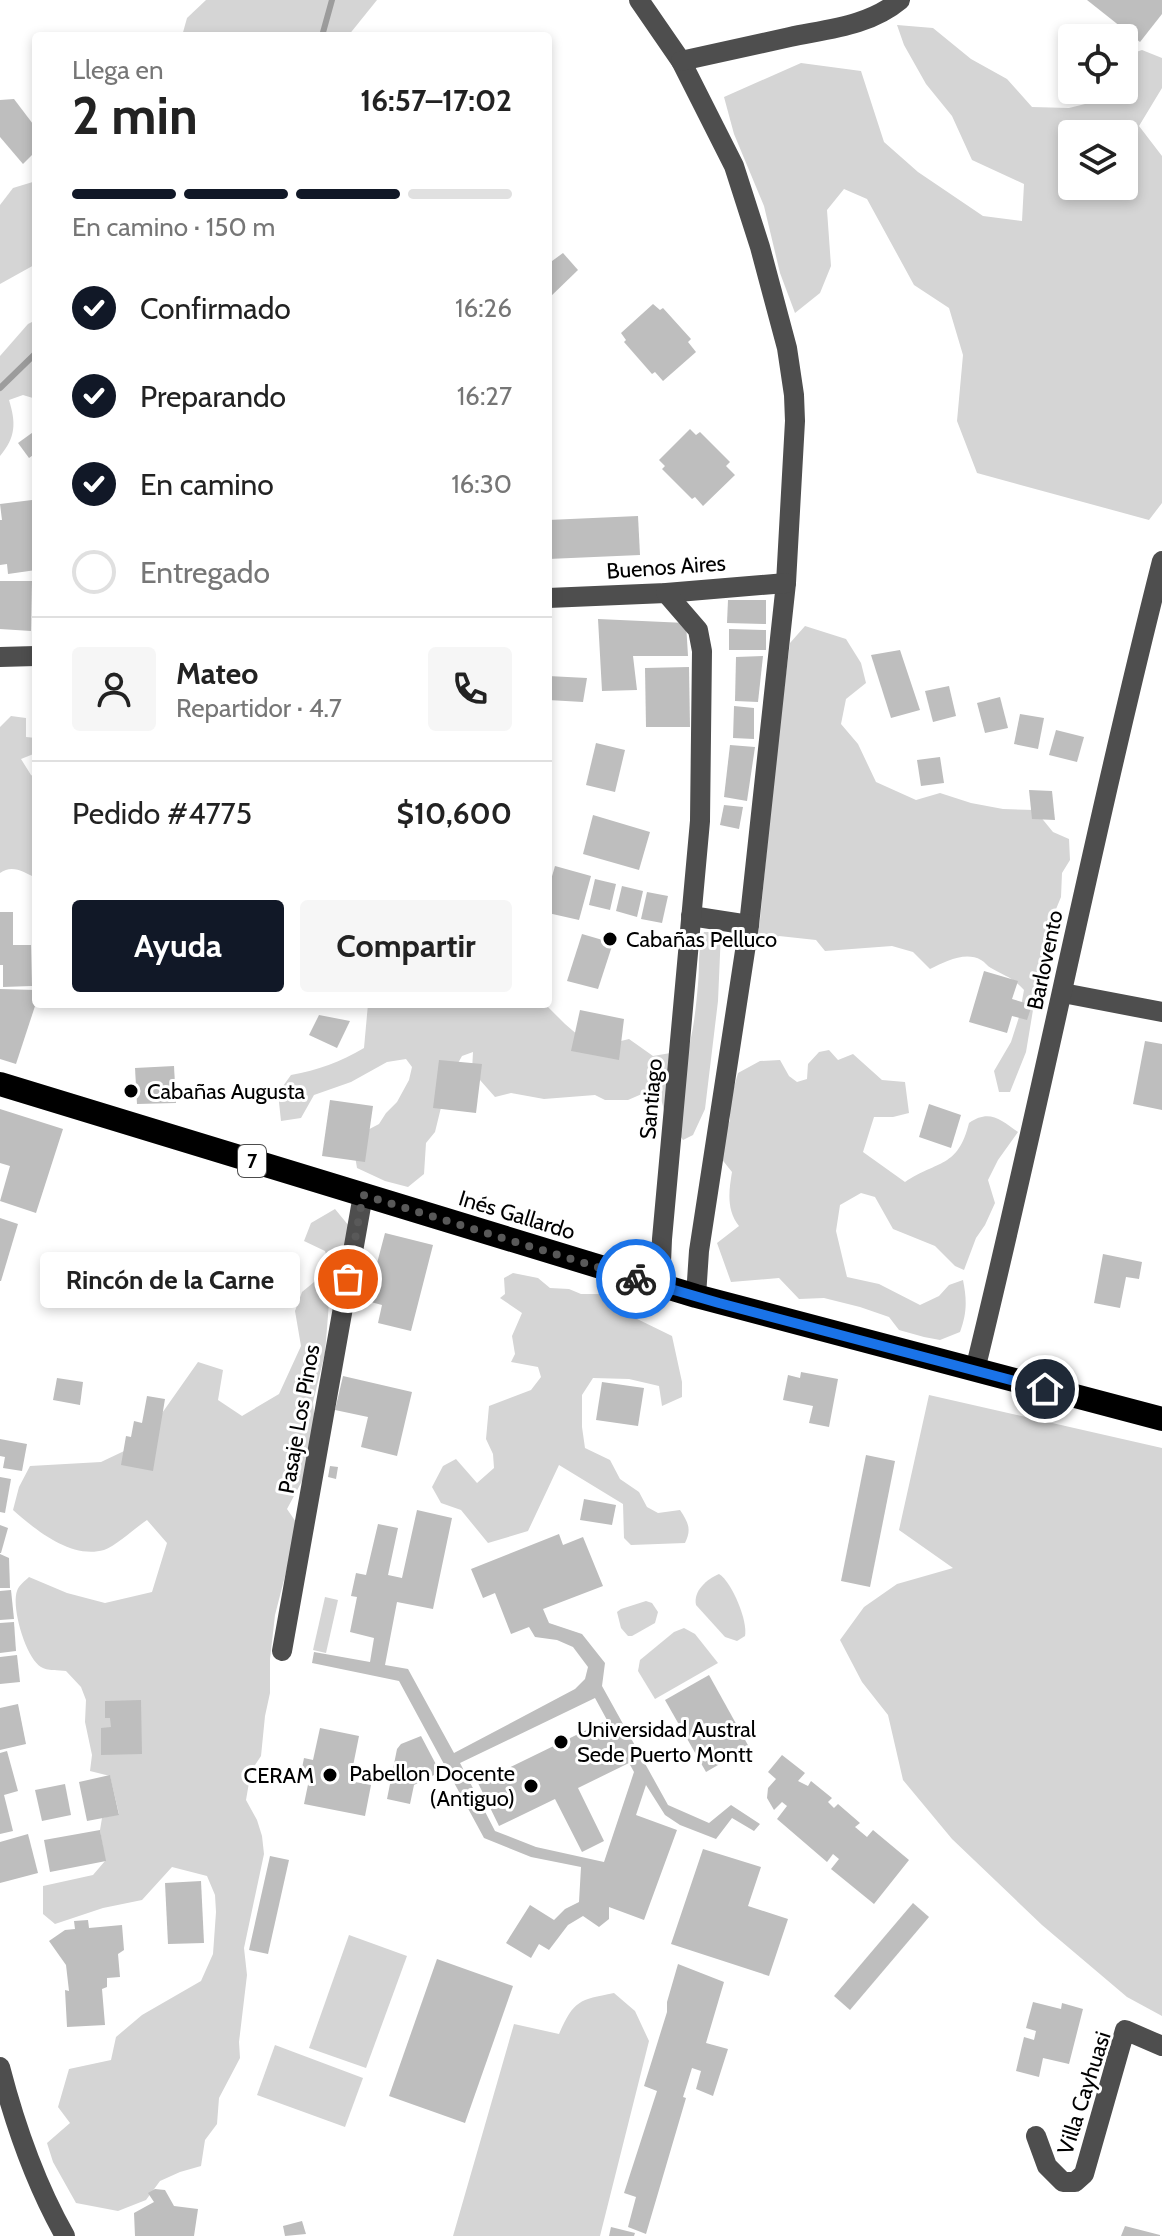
<!DOCTYPE html>
<html lang="es">
<head>
<meta charset="utf-8">
<style>
	:root { --surface:#fff; --page:#f6f6f6; --text:#222; --muted:#767676; --line:#e0e0e0; --accent:#111827 }
	body { margin:0; font-family:Cabin,sans-serif; background:var(--page); color:var(--text); height:100vh; display:flex; flex-direction:column; font-size:30px; white-space:nowrap }
	* { box-sizing:border-box; margin:0 }
	p { font-size:26px; color:var(--muted) }
	.icon { flex:none; width:44px; height:44px; fill:none; stroke:currentColor; stroke-width:2; stroke-linecap:round; stroke-linejoin:round }
	.map { position:relative; flex:1; overflow:hidden }
	.details { position:absolute; left:32px; top:32px; width:520px; height:976px; display:flex; flex-direction:column; background:var(--surface); border-radius:8px; box-shadow:0 4px 12px #0003 }
	.details>* { flex:none }
	.buttons { position:absolute; left:1058px; top:24px; display:grid; gap:16px }
	.buttons a { display:grid; place-items:center; width:80px; height:80px; border-radius:8px; background:var(--surface); box-shadow:0 4px 12px #0003; font-size:40px }
	.pin { position:absolute; display:grid; place-items:center; width:68px; height:68px; color:#fff; margin:-34px; border:4px solid #fff; border-radius:50%; box-shadow:0 2px 8px #0007 }
	.courier { position:absolute; display:grid; place-items:center; width:80px; height:80px; margin:-40px; border:6px solid #1a73e8; border-radius:50%; background:#fff; color:#222; box-shadow:0 2px 10px #0007 }
	.bubble { position:absolute; height:56px; border-radius:8px; background:var(--surface); box-shadow:0 4px 12px #0003; font-size:26px; font-weight:700; line-height:56px; text-align:center }
	.overview em { font-style:normal; font-weight:700 }
	.overview div { display:flex; flex-direction:column-reverse }
	.overview { display:flex; align-items:center; justify-content:space-between; height:136px; padding:0 40px }
	h1 { font-size:52px; font-weight:700; line-height:60px }
	.bar { display:grid; grid-template-columns:repeat(4,1fr); gap:12px 8px; align-content:center; height:96px; padding:0 40px }
	.bar i { height:10px; border-radius:6px; background:var(--line) }
	.bar .active { background:var(--accent) }
	.bar p { grid-column:span 4 }
	.line { display:flex; align-items:center; gap:20px; padding:0 40px; border-top:2px solid var(--line) }
	.line div { flex:1 }
	.round { display:grid; place-items:center; flex:none; width:84px; height:84px; border-radius:8px; background:var(--page) }
	ol { padding:0 40px; list-style:none }
	li { display:flex; align-items:center; gap:24px; height:88px }
	li p { margin-inline-start:auto }
	li .icon { padding:8px; border-radius:50%; background:var(--accent); color:#fff; stroke-width:4 }
	li:last-child { color:var(--muted) }
	li i { width:44px; height:44px; border:4px solid var(--line); border-radius:50% }
	.primary-button { display:flex; gap:16px; margin-top:auto; padding:16px 40px }
	.primary-button a { flex:1; height:92px; border-radius:8px; background:var(--accent); color:#fff; font-size:32px; font-weight:700; line-height:92px; text-align:center }
	.primary-button a+a { background:var(--page); color:var(--text) }
	.map>svg:first-child { display:block }
	.green { fill:#d5d5d5; fill-rule:evenodd }
	.lines { fill:none; stroke-linecap:round; stroke-linejoin:round }
	.stream { stroke:#9c9c9c; stroke-width:6 }
	.building { fill:#bebebe; fill-rule:evenodd }
	.minor { stroke:#4e4e4e; stroke-width:20 }
	.highway { stroke:#000; stroke-width:24 }
	.done { stroke:#595959; stroke-width:8; stroke-dasharray:0 14.4 }
	.route { stroke:#1a73e8; stroke-width:10 }
	.poi-dot { fill:#000; stroke:#fff; stroke-width:3 }
	.labels { text-anchor:middle; dominant-baseline:central; stroke-width:6; stroke-linejoin:round; paint-order:stroke }
	.shield { fill:#fff; stroke:#4c4c4c; stroke-width:2 }
	.shield-label { font-size:20px; font-weight:bold; fill:#000 }
	.street-label { font-size:22px; fill:#000; stroke:#fff }
	.poi-label { font-size:22px; fill:#000; stroke:#fff; text-anchor:start }
</style>
</head>
<body>
<div class="map">
<svg width="1162" height="2236" viewBox="0 0 1162 2236">
	<rect width="100%" height="100%" fill="#fff"/>
	<g class="green">
		<polygon points="206,0 377,0 348,36 182,36 187,18"/>
		<path d="M897,25L933,28L971,59L1007,79L1032,107L1069,108L1085,104L1088,90H1124V56L1142,50L1162,58V88L1139,126L1162,156V503L1149,520L977,473L957,421L963,355L949,308L914,285L867,199L844,189L827,210L831,266L820,293L795,313L780,273L764,206L734,134L724,97L801,63L861,71L884,142L918,172L983,216L1022,221L1024,184L972,160L952,116L926,84L904,45ZM1072,134H1124V186H1072Z"/>
		<polygon points="36,181 36,264 0,284 0,205 13,188"/>
		<path d="M36,320V399L23,395L9,400C16,423 16,437 0,456V356L28,324Z"/>
		<path d="M805,626L846,639L861,663L866,683L846,699L841,724L858,744L876,782L916,800L940,793L971,803L1003,809L1035,810L1053,832L1069,839L1070,860L1062,873L1061,897L1045,936L1047,954L1038,980L1026,1052L1010,1092H999L994,1071L1011,1042L1019,1017L1024,990C1012,977 1005,976 991,968C987,966 985,962 981,960C965,951 945,962 930,969L913,952L892,946L825,951L816,940L779,936L754,951L760,920L776,751L790,643Z"/>
		<path d="M11,716L26,718V737L36,738V753L21,759L31,775L36,778V878C24,872 12,864 0,873V727Z"/>
		<path d="M704,932H721L718,1001L705,1109L693,1135L683,1140L665,1114L658,1087L628,1100H605L595,1095L544,1099L511,1093L495,1097L472,1071L473,1052L462,1056L447,1083L435,1132L426,1143L424,1174L408,1187L385,1181L357,1168L354,1150L360,1134L379,1124L386,1113L397,1102L409,1080L412,1067L406,1059L387,1062L351,1082L314,1095L301,1118L281,1121L278,1093L291,1075C318,1070 340,1062 364,1048L368,1004H545L565,1024L593,1048L629,1039L653,1056L688,1050C694,1028 696,1007 698,984C700,966 697,950 704,932Z"/>
		<path d="M829,1050L838,1060L853,1054L882,1080L905,1082L909,1113L893,1117H874L863,1152L905,1182C938,1160 958,1168 969,1123C989,1109 1000,1119 1018,1132L998,1160L988,1180L995,1203L985,1225L976,1238L964,1270L955,1266L935,1246L893,1229L875,1197L861,1193L840,1205L836,1231L847,1277L879,1284L920,1305L939,1296L949,1285L963,1280C967,1300 967,1313 960,1332L940,1340L924,1337L899,1330L889,1317L860,1307L824,1298L799,1299L779,1278L731,1282L717,1243L739,1226C726,1210 729,1190 732,1172L720,1157L722,1141L730,1120L729,1105L738,1073L760,1061L780,1060L789,1076L797,1082L807,1079L808,1064L819,1052Z"/>
		<path d="M335,1209L349,1226L341,1265L329,1303L325,1353L313,1402L316,1436L310,1466L287,1509L298,1525L275,1615L270,1659V1693L265,1716L261,1756L251,1771L246,1800L257,1820L262,1836L264,1854L244,1948L247,1975L239,2042L240,2058L219,2098L217,2124L205,2140L201,2166L180,2172L160,2181L146,2200L118,2211L76,2203L53,2162L47,2143L70,2123L58,2107L69,2069L111,2060L116,2037L142,2015L201,1981L213,1954L216,1912L215,1895L207,1876L172,1867L142,1900L103,1908L55,1924L43,1914V1886L93,1875L105,1861L100,1830L102,1818L119,1814L110,1776L90,1771L92,1755L85,1722L86,1700L81,1687L66,1671C59,1670 47,1671 41,1667C26,1658 11,1608 17,1591C19,1585 25,1581 29,1577L67,1593L105,1603L152,1592L167,1543L147,1520C135,1528 116,1546 104,1550C71,1559 37,1531 13,1510L19,1487L30,1466L101,1462L141,1443L198,1362L223,1370L218,1400L242,1416L279,1394L301,1346L295,1311L302,1292L331,1268L325,1251L304,1241L311,1223Z"/>
		<path d="M513,1273L538,1278L550,1288L569,1289L581,1294H609L632,1307L631,1316L672,1336L682,1382V1397L662,1406L659,1386L629,1379L593,1378L582,1395V1427L585,1448L610,1460L620,1479L639,1492L647,1507L658,1513L680,1510C688,1522 692,1529 685,1543L631,1545L624,1538L623,1504L559,1465L528,1531L488,1543L461,1510L441,1503L432,1487L443,1466L456,1459L477,1483L494,1468L493,1454L486,1439L489,1406L531,1390L541,1377L538,1367L511,1362L515,1354L512,1336L522,1313L500,1298L505,1294L504,1278Z"/>
		<polygon points="929,1395 1162,1448 1162,2016 1127,1997 1042,1925 952,1839 903,1780 888,1715 862,1682 840,1640 864,1607 897,1584 953,1568 899,1530"/>
		<path d="M719,1574C732,1582 748,1621 745,1636L737,1641L725,1637L696,1605C693,1591 707,1579 719,1574Z"/>
		<polygon points="325,1597 338,1600 326,1653 313,1650"/>
		<polygon points="646,1601 652,1603 658,1612 655,1623 632,1636 628,1636 621,1628 617,1612 621,1609"/>
		<polygon points="684,1628 695,1634 718,1663 655,1699 638,1671 640,1660 674,1632"/>
		<polygon points="349,1935 407,1956 366,2068 309,2048"/>
		<path d="M614,1993L635,2011L649,2041L600,2236H453L514,2024L559,2034C574,2000 579,2000 614,1993Z"/>
		<polygon points="275,2045 363,2078 345,2127 257,2095"/>
	</g>
	<g class="lines">
		<g class="stream">
			<polyline points="322,36 332,0"/>
			<polyline points="0,388 36,353"/>
		</g>
	</g>
	<g class="building">
		<polygon points="1087,0 1162,0 1162,14 1140,42"/>
		<polygon points="14,99 36,128 36,151 23,164 0,137 0,100"/>
		<polygon points="563,253 578,270 548,299 548,264"/>
		<polygon points="653,304 660,310 663,308 691,339 688,342 696,352 663,381 655,372 652,374 624,342 626,340 621,333"/>
		<polygon points="690,429 696,435 700,432 730,462 726,466 735,475 703,506 695,497 692,499 662,469 665,466 659,460"/>
		<polygon points="36,430 36,453 29,458 18,443"/>
		<polygon points="32,500 36,530 36,570 8,574 7,564 0,565 0,520 2,520 0,504"/>
		<polygon points="638,516 640,555 548,559 548,520"/>
		<polygon points="0,581 32,581 31,631 0,629"/>
		<polygon points="728,600 766,600 766,624 727,623"/>
		<polygon points="598,619 686,623 688,656 633,656 637,690 602,691"/>
		<polygon points="729,629 766,630 766,650 729,650"/>
		<polygon points="900,650 920,710 891,718 871,655"/>
		<polygon points="763,656 758,702 735,701 736,657"/>
		<polygon points="689,667 690,727 646,727 645,668"/>
		<polygon points="548,676 587,678 583,702 548,700"/>
		<polygon points="949,686 956,716 933,722 925,691"/>
		<polygon points="1000,697 1008,728 985,733 977,703"/>
		<polygon points="734,706 754,708 754,739 733,738"/>
		<polygon points="1020,714 1044,718 1038,749 1014,744"/>
		<polygon points="1056,730 1084,737 1077,762 1049,755"/>
		<polygon points="596,743 625,750 615,792 586,785"/>
		<polygon points="730,745 755,747 747,801 724,797"/>
		<polygon points="940,757 944,783 921,786 917,760"/>
		<polygon points="1029,790 1052,791 1055,820 1032,819"/>
		<polygon points="724,805 743,807 739,829 720,825"/>
		<polygon points="593,815 650,832 639,870 583,854"/>
		<polygon points="555,866 591,876 579,920 548,913 548,890"/>
		<polygon points="595,879 616,884 610,910 589,905"/>
		<polygon points="622,886 643,891 637,917 616,911"/>
		<polygon points="647,892 668,896 662,923 641,919"/>
		<polygon points="0,912 13,912 13,945 31,945 32,986 3,987 3,965 0,965"/>
		<polygon points="582,934 613,943 598,989 567,981"/>
		<polygon points="984,971 1018,981 1012,999 1032,1005 1027,1020 1012,1016 1007,1033 969,1022"/>
		<polygon points="0,989 36,990 36,1003 16,1064 0,1059"/>
		<polygon points="580,1010 624,1019 619,1060 571,1051"/>
		<polygon points="319,1015 350,1021 337,1048 309,1035"/>
		<polygon points="1145,1041 1162,1044 1162,1110 1133,1104"/>
		<polygon points="439,1060 482,1064 476,1113 433,1108"/>
		<polygon points="174,1066 176,1103 137,1104 135,1068"/>
		<polygon points="330,1100 373,1106 365,1162 322,1156"/>
		<polygon points="929,1104 961,1115 951,1148 919,1137"/>
		<polygon points="0,1109 63,1129 36,1213 0,1201 10,1166 0,1163"/>
		<polygon points="0,1218 18,1224 1,1281 0,1281"/>
		<polygon points="385,1233 433,1245 411,1331 378,1323 382,1305 367,1301"/>
		<polygon points="1103,1254 1142,1262 1139,1279 1126,1277 1120,1308 1094,1303"/>
		<polygon points="801,1372 838,1379 829,1427 809,1423 813,1406 783,1400 788,1375 800,1378"/>
		<polygon points="343,1376 412,1392 397,1456 361,1447 368,1417 335,1410"/>
		<polygon points="57,1378 83,1382 80,1405 53,1400"/>
		<polygon points="602,1382 644,1388 638,1426 596,1420"/>
		<polygon points="147,1396 165,1399 153,1471 121,1465 126,1436 131,1437 134,1421 142,1423"/>
		<polygon points="0,1439 27,1444 22,1471 3,1468 5,1457 0,1456"/>
		<polygon points="866,1455 895,1461 870,1587 841,1581"/>
		<polygon points="330,1466 338,1467 336,1479 328,1477"/>
		<polygon points="0,1477 11,1479 5,1513 0,1512"/>
		<polygon points="584,1499 616,1505 612,1525 580,1520"/>
		<path d="M417,1510L452,1518L433,1609L397,1602L385,1665L408,1669L454,1753L575,1689L585,1679L588,1667L573,1647L557,1640L535,1637L529,1627L511,1634L495,1593L483,1598L471,1569L559,1534L563,1545L583,1537L603,1586L543,1609L549,1623L582,1634L605,1663L602,1686L668,1805L709,1823L731,1805L760,1824L754,1831L732,1818L716,1839L680,1825L665,1815L646,1785L636,1815L677,1830L644,1920L609,1907V1919L599,1927L583,1916L568,1925L549,1950L539,1944L531,1958L506,1943L530,1905L554,1920L565,1909L579,1902L581,1867L531,1857L484,1838L399,1681L312,1663L314,1652L370,1662L374,1638L350,1632L357,1597L351,1596L356,1573L366,1575L378,1524L398,1528L388,1575L402,1578ZM595,1698L607,1720L478,1783L499,1826L555,1799L582,1852L604,1841L578,1788L629,1763L634,1772L604,1862L536,1847L495,1831L460,1763Z"/>
		<polygon points="0,1525 8,1528 1,1553 0,1553"/>
		<polygon points="0,1554 9,1558 10,1588 0,1588"/>
		<polygon points="11,1590 14,1619 0,1620 0,1591"/>
		<polygon points="14,1622 16,1651 0,1653 0,1623"/>
		<polygon points="17,1655 20,1682 0,1684 0,1657"/>
		<polygon points="709,1675 749,1747 706,1772 665,1700"/>
		<polygon points="141,1700 142,1754 101,1755 101,1728 111,1727 110,1718 105,1718 105,1701"/>
		<polygon points="18,1704 26,1744 0,1750 0,1708"/>
		<polygon points="320,1728 359,1736 350,1781 371,1785 365,1816 304,1804 311,1770 302,1768 304,1758 313,1760"/>
		<polygon points="421,1736 440,1772 414,1785 410,1804 387,1799 397,1749 401,1744"/>
		<polygon points="7,1751 18,1791 4,1795 13,1831 0,1834 0,1753"/>
		<polygon points="782,1755 805,1773 798,1781 808,1786 811,1781 832,1798 828,1802 834,1808 838,1804 860,1823 855,1827 867,1837 873,1830 909,1860 874,1904 831,1869 839,1859 833,1854 827,1862 777,1819 787,1806 782,1802 774,1810 767,1798 768,1788 776,1779 768,1772"/>
		<polygon points="110,1775 119,1815 87,1821 79,1782"/>
		<polygon points="65,1784 71,1815 42,1821 35,1790"/>
		<polygon points="100,1830 106,1861 50,1872 44,1840"/>
		<polygon points="28,1834 38,1873 0,1883 0,1842"/>
		<polygon points="703,1849 761,1867 748,1906 788,1919 769,1976 671,1944"/>
		<polygon points="270,1856 289,1860 268,1954 249,1950"/>
		<polygon points="201,1881 204,1943 168,1944 165,1883"/>
		<polygon points="913,1903 929,1917 850,2010 834,1996"/>
		<polygon points="88,1920 89,1928 122,1925 124,1950 118,1954 120,1977 107,1978 107,1987 102,1989 105,2025 67,2027 65,1990 69,1991 66,1965 49,1941 65,1930 75,1929 74,1921"/>
		<polygon points="437,1959 513,1986 465,2123 389,2096"/>
		<polygon points="678,1964 724,1982 706,2043 728,2049 713,2096 696,2089 701,2071 692,2068 683,2097 686,2098 646,2234 628,2227 636,2197 624,2193 657,2091 644,2086 667,2012 667,2002"/>
		<polygon points="1033,2002 1061,2009 1062,2003 1083,2009 1069,2064 1043,2058 1039,2077 1016,2071 1024,2037 1034,2040 1036,2031 1026,2028"/>
		<polygon points="155,2189 165,2190 174,2206 198,2209 194,2236 135,2236 134,2213 154,2202 148,2193"/>
		<polygon points="302,2221 306,2234 285,2236 283,2226"/>
		<polygon points="1125,2226 1160,2235 1160,2236 1121,2236"/>
		<polygon points="611,2227 635,2233 634,2236 609,2236"/>
	</g>
	<g class="lines">
		<g class="minor">
			<polyline points="639,0 681,61 734,166 760,247 787,348 794,395 795,421 786,583 749,925 699,1251 696,1296"/>
			<path d="M681,61C718,53 754,45 790,37C828,29 869,26 900,0"/>
			<polyline points="548,598 666,593 786,583"/>
			<polyline points="0,657 36,656"/>
			<polyline points="691,916 749,925"/>
			<polyline points="1063,993 1162,1012"/>
			<polyline points="660,1286 662,1239 700,821 702,651 698,630 666,593"/>
			<path d="M975,1370C1041,1101 1094,829 1162,561"/>
			<polyline points="282,1651 363,1195"/>
			<path d="M0,2067C15,2125 35,2183 65,2236"/>
			<polyline points="1036,2136 1047,2166 1063,2182 1075,2182 1084,2174 1125,2030 1162,2046"/>
		</g>
		<polyline class="highway" points="0,1084 696,1296 1162,1419"/>
	</g>
	<g class="lines">
		<polyline class="done" points="348,1279 363,1195 636,1279"/>
		<polyline class="route" points="636,1279 719,1303 1045,1389"/>
	</g>
	<g class="poi-dot">
		<circle cx="610" cy="939" r="8"/>
		<circle cx="131" cy="1091" r="8"/>
		<circle cx="561" cy="1742" r="8"/>
		<circle cx="330" cy="1775" r="8"/>
		<circle cx="531" cy="1786" r="8"/>
	</g>
	<g class="labels">
		<rect class="shield" x="238" y="1145" width="28" height="32" rx="6"/>
		<g class="shield-label">
			<text x="252" y="1161">7</text>
		</g>
		<g class="street-label">
			<text transform="translate(666 567) rotate(-4)">Buenos Aires</text>
			<text transform="translate(1045 960) rotate(-78)">Barlovento</text>
			<text transform="translate(651 1099) rotate(-85)">Santiago</text>
			<text transform="translate(517 1215) rotate(17)">Inés Gallardo</text>
			<text transform="translate(299 1419) rotate(-80)">Pasaje Los Pinos</text>
			<text transform="translate(1084 2093) rotate(-72)">Villa Cayhuasi</text>
		</g>
		<g class="poi-label">
			<text x="626" y="939">Cabañas Pelluco</text>
			<text x="147" y="1091">Cabañas Augusta</text>
			<text x="577" y="1729">Universidad Austral<tspan x="577" dy="25">Sede Puerto Montt</tspan></text>
			<text x="515" y="1773" text-anchor="end">Pabellon Docente<tspan x="515" dy="25">(Antiguo)</tspan></text>
			<text x="314" y="1775" text-anchor="end">CERAM</text>
		</g>
	</g>
</svg>
<div class="buttons">
<a><svg class="icon" aria-label="locate" viewBox="0 0 24 24"><circle cx="12" cy="12" r="6"/><path d="M12 2v4M12 18v4M2 12h4M18 12h4"/></svg></a>
<a><svg class="icon" aria-label="layers" viewBox="0 0 24 24"><path d="M12 4l9 5-9 5-9-5zM3 14l9 5 9-5"/></svg></a>
</div>
<div class="pin" style="left:348px;top:1279px;background:#ea580c"><svg class="icon" aria-label="bag" viewBox="0 0 24 24"><path d="M5 8h14l-1 12H6zM9 8a3 3 0 0 1 6 0"/></svg></div>
<div class="pin" style="left:1045px;top:1389px;background:#1f2937"><svg class="icon" aria-label="home" viewBox="0 0 24 24"><path d="M3 11l9-7 9 7M6 9v11h12V9"/></svg></div>
<div class="courier" style="left:636px;top:1279px"><svg class="icon" aria-label="bike" viewBox="0 0 24 24"><circle cx="6" cy="16" r="4"/><circle cx="18" cy="16" r="4"/><path d="M6 16l4-8h5l3 8M10 8l3 8H6M13 5h3"/></svg></div>
<div class="bubble" style="left:40px;top:1252px;width:260px">Rincón de la Carne</div>
<section class="details">
<div class="overview"><div><h1>2 min</h1><p>Llega en</p></div><em>16:57–17:02</em></div>
<div class="bar"><i class="active"></i><i class="active"></i><i class="active"></i><i></i><p>En camino · 150 m</p></div>
<ol>
<li><svg class="icon" aria-label="check" viewBox="0 0 24 24"><path d="M5 12l5 5 9-10"/></svg>Confirmado<p>16:26</p></li>
<li><svg class="icon" aria-label="check" viewBox="0 0 24 24"><path d="M5 12l5 5 9-10"/></svg>Preparando<p>16:27</p></li>
<li><svg class="icon" aria-label="check" viewBox="0 0 24 24"><path d="M5 12l5 5 9-10"/></svg>En camino<p>16:30</p></li>
<li><i></i>Entregado</li>
</ol>
<div class="line" style="height:144px"><a class="round"><svg class="icon" aria-label="person" viewBox="0 0 24 24"><circle cx="12" cy="8" r="4"/><path d="M4 21q1-7 8-7t8 7"/></svg></a><div><b>Mateo</b><p>Repartidor · 4.7</p></div><a class="round"><svg class="icon" aria-label="phone" viewBox="0 0 24 24"><path d="M5 4h4l2 5-3 2q2 4 5 5l2-3 5 2v4C11 20 4 13 5 4z"/></svg></a></div>
<div class="line" style="height:104px"><div>Pedido #4775</div><b>$10,600</b></div>
<div class="primary-button"><a>Ayuda</a><a>Compartir</a></div>
</section>
</div>
</body>
</html>
